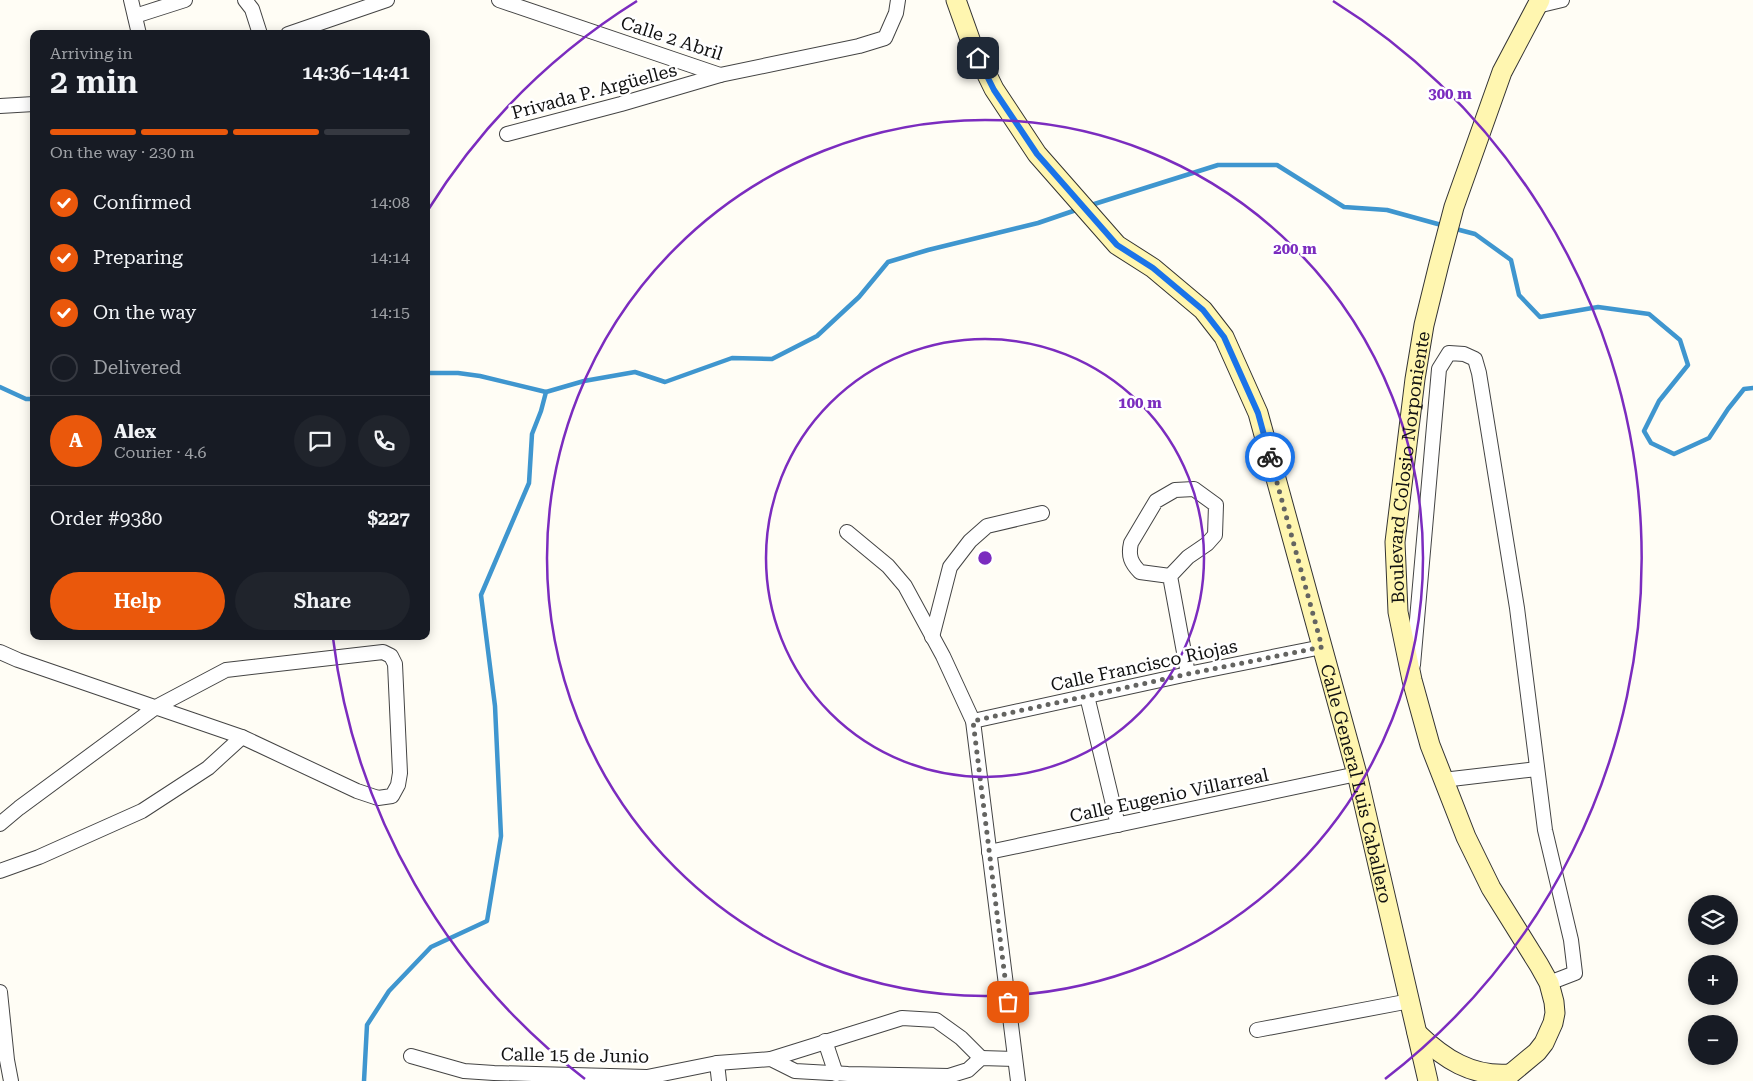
<!DOCTYPE html>
<html lang="en">
<head>
<meta charset="utf-8">
<style>
	:root { --surface:#171b24; --page:#20242c; --text:#f1f3f6; --muted:#9ea1a6; --line:#363941; --accent:#ea580c }
	body { margin:0; font-family:"Roboto Serif",serif; background:var(--page); color:var(--text); height:100vh; display:flex; flex-direction:column; font-size:19px; white-space:nowrap }
	* { box-sizing:border-box; margin:0 }
	p { font-size:16px; color:var(--muted) }
	.icon { flex:none; width:28px; height:28px; fill:none; stroke:currentColor; stroke-width:2; stroke-linecap:round; stroke-linejoin:round }
	.map { position:relative; flex:1; overflow:hidden }
	.sheet { position:absolute; left:30px; top:30px; width:400px; height:610px; display:flex; flex-direction:column; background:var(--surface); border-radius:10px; box-shadow:0 2px 12px #0003 }
	.sheet>* { flex:none }
	.buttons { position:absolute; left:1688px; top:895px; display:grid; gap:10px }
	.buttons a { display:grid; place-items:center; width:50px; height:50px; border-radius:50%; background:var(--surface); box-shadow:0 2px 12px #0003; font-size:25px }
	.pin { position:absolute; display:grid; place-items:center; width:42px; height:42px; color:#fff; margin:-21px; border-radius:10px; box-shadow:0 2px 8px #0006 }
	.courier { position:absolute; display:grid; place-items:center; width:50px; height:50px; margin:-25px; border:4px solid #1a73e8; border-radius:50%; background:#fff; color:#222; box-shadow:0 1px 6px #0007 }
	.overview em { font-style:normal; font-weight:600 }
	.overview div { display:flex; flex-direction:column-reverse }
	.overview { display:flex; align-items:center; justify-content:space-between; height:85px; padding:0 20px }
	h1 { font-size:32px; font-weight:600; line-height:38px }
	.bar { display:grid; grid-template-columns:repeat(4,1fr); gap:8px 5px; align-content:center; height:60px; padding:0 20px }
	.bar i { height:6px; border-radius:4px; background:var(--line) }
	.bar .active { background:var(--accent) }
	.bar p { grid-column:span 4 }
	.line { display:flex; align-items:center; gap:12px; padding:0 20px; border-top:1px solid var(--line) }
	.line div { flex:1 }
	.round { display:grid; place-items:center; flex:none; width:52px; height:52px; border-radius:26px; background:var(--page) }
	ol { padding:0 20px; list-style:none }
	li { display:flex; align-items:center; gap:15px; height:55px }
	li p { margin-inline-start:auto }
	li .icon { padding:5px; border-radius:50%; background:var(--accent); color:#fff; stroke-width:4 }
	li:last-child { color:var(--muted) }
	li i { width:28px; height:28px; border:2px solid var(--line); border-radius:50% }
	.button { display:flex; gap:10px; margin-top:auto; padding:10px 20px }
	.button a { flex:1; height:58px; border-radius:30px; background:var(--accent); color:#fff; font-size:20px; font-weight:600; line-height:58px; text-align:center }
	.button a+a { background:var(--page); color:var(--text) }
	.map>svg:first-child { display:block }
	.lines { fill:none; stroke-linecap:round; stroke-linejoin:round }
	.stream { stroke:#3f96cf; stroke-width:4.5 }
	.street-casing { stroke:#444; stroke-width:16 }
	.secondary-casing { stroke:#333; stroke-width:21 }
	.street { stroke:#fff; stroke-width:14 }
	.secondary { stroke:#fff6b0; stroke-width:19 }
	.done { stroke:#646461; stroke-width:5; stroke-dasharray:0 9 }
	.route { stroke:#1a73e8; stroke-width:6 }
	.ring { fill:none; stroke:#7b2cbf; stroke-width:2.5 }
	.labels { text-anchor:middle; dominant-baseline:central; stroke-width:5; stroke-linejoin:round; paint-order:stroke }
	.street-label { font-size:18px; fill:#111; stroke:#fff }
	.centre { fill:#7b2cbf; stroke:#fff; stroke-width:2.5 }
	.ring-label { font-size:15px; text-anchor:middle; font-weight:bold; fill:#7b2cbf; stroke:#fff; stroke-width:5; stroke-linejoin:round; paint-order:stroke }
</style>
</head>
<body>
<div class="map">
<svg width="1753" height="1081" viewBox="0 0 1753 1081">
	<rect width="100%" height="100%" fill="#fffdf5"/>
	<g class="lines">
		<g class="stream">
			<polyline points="1088,206 1218,165 1277,165 1344,207 1387,210 1445,226"/>
			<polyline points="1452,228 1475,234 1511,260 1519,295 1540,317 1598,307 1649,314 1680,340 1688,365 1659,401 1644,431 1651,443 1674,454 1709,438 1728,409 1744,389 1753,388"/>
			<polyline points="426,373 458,373 480,376 546,392"/>
			<polyline points="0,387 26,399 34,399"/>
			<polyline points="364,1081 367,1025 389,991 431,947 487,921 501,836 495,706 481,595 529,483 532,434 541,411 546,392 584,381 635,372 665,382 732,358 772,359 817,336 859,297 888,262 928,250 1038,223 1079,209"/>
		</g>
		<g class="street-casing">
			<g id="street">
				<polyline points="131,0 139,34"/>
				<polyline points="245,0 252,9 260,34"/>
				<polyline points="499,0 720,75"/>
				<polyline points="1537,6 1562,0"/>
				<polyline points="135,16 185,0"/>
				<polyline points="288,34 387,0"/>
				<polyline points="0,106 34,104"/>
				<polyline points="507,134 621,104 720,75 859,46 885,38 896,13 898,0"/>
				<polyline points="847,532 888,566 905,586 943,656 973,721 1018,1081"/>
				<path d="M1170,576L1140,572C1131,563 1128,556 1131,543L1156,501L1175,490L1194,489L1216,505L1215,535L1207,544L1188,557L1170,576L1188,674"/>
				<polyline points="932,637 950,567 970,541 987,526 1042,513"/>
				<polyline points="0,652 18,660 242,737 357,791 378,798 392,796 398,785 400,773 395,664 391,656 383,652 226,670 156,707 19,808 0,824"/>
				<polyline points="1413,665 1439,369 1449,353 1464,354 1475,359 1479,373 1517,608 1545,830 1571,940 1575,973 1549,983"/>
				<polyline points="1087,696 1118,825"/>
				<polyline points="973,721 1188,674 1322,647"/>
				<polyline points="1443,780 1537,769"/>
				<polyline points="989,852 1357,774"/>
				<polyline points="0,871 39,857 142,811 208,768 242,737"/>
				<polyline points="0,992 7,1060 11,1081"/>
				<polyline points="1257,1030 1410,1001"/>
				<polyline points="825,1041 836,1074"/>
				<polyline points="411,1056 464,1071 494,1073 647,1077 717,1063 771,1059 795,1071 848,1074 949,1076 968,1070 981,1058 1015,1059"/>
				<polyline points="771,1059 902,1018 936,1020 961,1038 981,1058"/>
				<polyline points="717,1063 719,1081"/>
			</g>
		</g>
		<g class="secondary-casing">
			<g id="secondary">
				<path id="s1" d="M956,0L971,42L994,89L1037,154L1117,245L1153,268L1203,310L1224,337L1258,413L1357,774L1428,1081"/>
				<path d="M1417,1033C1444,1059 1472,1077 1510,1074"/>
				<path id="s2" d="M1502,1081L1537,1052L1544,1043L1553,1023L1555,1013L1554,1002L1549,983L1539,965L1491,888L1466,837L1430,745L1412,680L1398,612L1395,542L1415,379L1424,325L1439,264L1454,207L1502,72L1540,0"/>
			</g>
		</g>
		<use href="#street" class="street"/>
		<use href="#secondary" class="secondary"/>
	</g>
	<g class="lines">
		<polyline class="done" points="1008,1002 973,721 1188,674 1322,647 1270,457"/>
		<polyline class="route" points="978,58 994,90 1037,154 1117,245 1153,268 1203,310 1224,337 1258,413 1270,457"/>
	</g>
	<g class="ring">
		<circle cx="985" cy="558" r="219"/>
		<circle cx="985" cy="558" r="438"/>
		<path d="M585 1079A657 657 0 0 1 333 638M428 210A657 657 0 0 1 637 1M1333 1A657 657 0 0 1 1385 1079"/>
	</g>
	<g class="labels">
		<g class="street-label">
			<text transform="translate(672 38) rotate(18)">Calle 2 Abril</text>
			<text transform="translate(594 91) rotate(-15)">Privada P. Argüelles</text>
			<text stroke="none"><textPath href="#s2" startOffset="669">Boulevard Colosio Norponiente</textPath></text>
			<text transform="translate(1144 665) rotate(-12)">Calle Francisco Riojas</text>
			<text stroke="none"><textPath href="#s1" startOffset="905">Calle General Luis Caballero</textPath></text>
			<text transform="translate(1169 795) rotate(-12)">Calle Eugenio Villarreal</text>
			<text transform="translate(575 1055) rotate(1)">Calle 15 de Junio</text>
		</g>
	</g>
	<circle cx="985" cy="558" r="8" class="centre"/>
	<g class="ring-label">
		<text x="1450" y="99">300 m</text>
		<text x="1295" y="254">200 m</text>
		<text x="1140" y="408">100 m</text>
	</g>
</svg>
<div class="buttons">
<a><svg class="icon" aria-label="layers" viewBox="0 0 24 24"><path d="M12 4l9 5-9 5-9-5zM3 14l9 5 9-5"/></svg></a>
<a>+</a>
<a>−</a>
</div>
<div class="pin" style="left:1008px;top:1002px;background:#ea580c"><svg class="icon" aria-label="bag" viewBox="0 0 24 24"><path d="M5 8h14l-1 12H6zM9 8a3 3 0 0 1 6 0"/></svg></div>
<div class="pin" style="left:978px;top:58px;background:#1f2937"><svg class="icon" aria-label="home" viewBox="0 0 24 24"><path d="M3 11l9-7 9 7M6 9v11h12V9"/></svg></div>
<div class="courier" style="left:1270px;top:457px"><svg class="icon" aria-label="bike" viewBox="0 0 24 24"><circle cx="6" cy="16" r="4"/><circle cx="18" cy="16" r="4"/><path d="M6 16l4-8h5l3 8M10 8l3 8H6M13 5h3"/></svg></div>
<section class="sheet">
<div class="overview"><div><h1>2 min</h1><p>Arriving in</p></div><em>14:36–14:41</em></div>
<div class="bar"><i class="active"></i><i class="active"></i><i class="active"></i><i></i><p>On the way · 230 m</p></div>
<ol>
<li><svg class="icon" aria-label="check" viewBox="0 0 24 24"><path d="M5 12l5 5 9-10"/></svg>Confirmed<p>14:08</p></li>
<li><svg class="icon" aria-label="check" viewBox="0 0 24 24"><path d="M5 12l5 5 9-10"/></svg>Preparing<p>14:14</p></li>
<li><svg class="icon" aria-label="check" viewBox="0 0 24 24"><path d="M5 12l5 5 9-10"/></svg>On the way<p>14:15</p></li>
<li><i></i>Delivered</li>
</ol>
<div class="line" style="height:90px"><b class="round" style="background:var(--accent);color:#fff">A</b><div><b>Alex</b><p>Courier · 4.6</p></div><a class="round"><svg class="icon" aria-label="chat" viewBox="0 0 24 24"><path d="M4 5h16v11H9l-5 4z"/></svg></a><a class="round"><svg class="icon" aria-label="phone" viewBox="0 0 24 24"><path d="M5 4h4l2 5-3 2q2 4 5 5l2-3 5 2v4C11 20 4 13 5 4z"/></svg></a></div>
<div class="line" style="height:65px"><div>Order #9380</div><b>$227</b></div>
<div class="button"><a>Help</a><a>Share</a></div>
</section>
</div>
</body>
</html>
